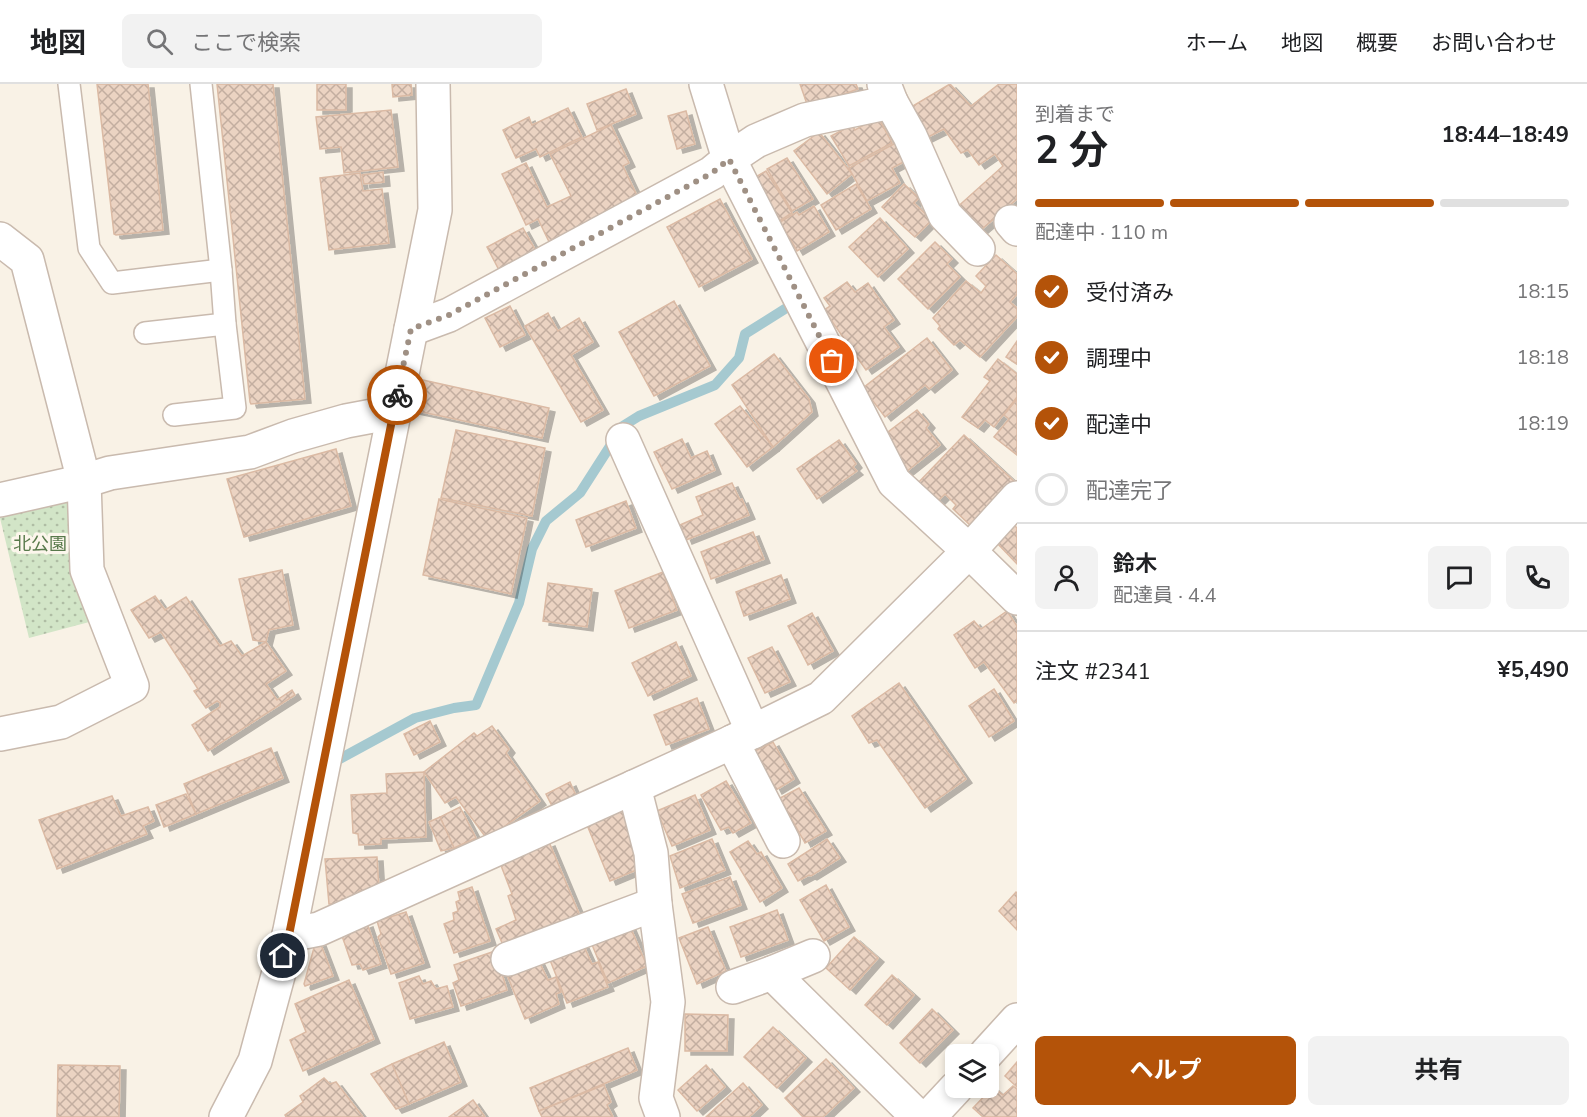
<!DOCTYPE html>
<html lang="ja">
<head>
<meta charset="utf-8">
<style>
	:root { --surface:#fff; --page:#f2f2f2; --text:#202124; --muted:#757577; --line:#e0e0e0; --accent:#b45309 }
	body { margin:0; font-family:"Nunito Sans","Noto Sans JP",sans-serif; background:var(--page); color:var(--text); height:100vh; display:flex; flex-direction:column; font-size:22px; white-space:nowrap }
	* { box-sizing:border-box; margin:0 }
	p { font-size:20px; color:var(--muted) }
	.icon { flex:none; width:33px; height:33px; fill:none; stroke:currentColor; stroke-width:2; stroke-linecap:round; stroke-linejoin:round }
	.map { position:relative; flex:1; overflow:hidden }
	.details { display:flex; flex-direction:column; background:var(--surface); width:570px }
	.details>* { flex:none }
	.buttons { position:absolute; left:945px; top:960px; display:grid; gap:12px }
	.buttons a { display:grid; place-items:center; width:54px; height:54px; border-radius:9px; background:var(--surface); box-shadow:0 3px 9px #0003; font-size:30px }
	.pin { position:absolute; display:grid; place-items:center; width:51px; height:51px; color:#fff; margin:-26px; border:3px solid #fff; border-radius:50%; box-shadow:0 2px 6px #0007 }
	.courier { position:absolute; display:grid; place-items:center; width:60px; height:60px; margin:-30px; border:4px solid #b45309; border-radius:50%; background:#fff; color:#222; box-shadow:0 2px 8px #0007 }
	.overview em { font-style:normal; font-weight:700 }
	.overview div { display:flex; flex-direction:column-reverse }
	.overview { display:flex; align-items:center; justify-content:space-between; height:102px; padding:0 18px }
	h1 { font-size:39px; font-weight:700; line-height:45px }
	.bar { display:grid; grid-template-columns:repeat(4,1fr); gap:9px 6px; align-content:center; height:72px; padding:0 18px }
	.bar i { height:8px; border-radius:4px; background:var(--line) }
	.bar .on { background:var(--accent) }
	.bar p { grid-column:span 4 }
	.line { display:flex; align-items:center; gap:15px; padding:0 18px; border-top:2px solid var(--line) }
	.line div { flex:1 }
	.round { display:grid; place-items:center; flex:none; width:63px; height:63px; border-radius:9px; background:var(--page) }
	ol { padding:0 18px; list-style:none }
	li { display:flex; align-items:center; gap:18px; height:66px }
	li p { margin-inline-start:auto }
	li .icon { padding:6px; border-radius:50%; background:var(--accent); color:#fff; stroke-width:4 }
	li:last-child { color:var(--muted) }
	li i { width:33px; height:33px; border:3px solid var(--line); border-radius:50% }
	.cta { display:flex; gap:12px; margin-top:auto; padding:12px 18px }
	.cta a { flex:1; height:69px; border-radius:9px; background:var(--accent); color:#fff; font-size:24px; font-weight:700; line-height:69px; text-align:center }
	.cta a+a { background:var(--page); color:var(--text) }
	header { display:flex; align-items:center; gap:36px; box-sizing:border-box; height:84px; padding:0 30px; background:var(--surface); border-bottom:2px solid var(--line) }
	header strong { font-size:28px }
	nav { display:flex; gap:33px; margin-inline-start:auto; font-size:21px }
	.search { width:420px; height:54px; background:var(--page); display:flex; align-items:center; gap:15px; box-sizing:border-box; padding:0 21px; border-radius:9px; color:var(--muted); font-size:22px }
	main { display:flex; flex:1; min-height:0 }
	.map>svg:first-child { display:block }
	.park { fill:url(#park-dots) }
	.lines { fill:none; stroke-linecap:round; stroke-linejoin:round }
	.stream { stroke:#a5c9d0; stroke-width:10 }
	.building { fill:url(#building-cross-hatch); stroke:#dbbaa4; stroke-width:1.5; filter:url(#shadow) }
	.service-casing { stroke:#c9baae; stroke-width:24 }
	.minor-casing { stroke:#c9baae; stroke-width:36 }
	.service { stroke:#fff; stroke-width:21 }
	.minor { stroke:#fff; stroke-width:33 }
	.done { stroke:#9f9084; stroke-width:6; stroke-dasharray:0 10.8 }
	.route { stroke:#b45309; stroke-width:8 }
	.labels { text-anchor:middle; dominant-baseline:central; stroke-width:6; stroke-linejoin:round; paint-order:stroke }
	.park-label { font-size:18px; fill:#58794b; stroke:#fcf6ec }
</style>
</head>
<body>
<header>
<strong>地図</strong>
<div class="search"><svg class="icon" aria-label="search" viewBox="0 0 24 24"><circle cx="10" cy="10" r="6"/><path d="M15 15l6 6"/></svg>ここで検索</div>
<nav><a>ホーム</a><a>地図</a><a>概要</a><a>お問い合わせ</a></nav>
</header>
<main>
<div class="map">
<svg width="1017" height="1033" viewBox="0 0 1017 1033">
	<defs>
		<pattern id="park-dots" width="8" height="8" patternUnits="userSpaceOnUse" patternTransform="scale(1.5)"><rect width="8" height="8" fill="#d2e5c7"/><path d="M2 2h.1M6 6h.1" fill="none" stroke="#afbda4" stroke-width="1.8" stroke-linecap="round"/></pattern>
		<pattern id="building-cross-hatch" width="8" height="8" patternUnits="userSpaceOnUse" patternTransform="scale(1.5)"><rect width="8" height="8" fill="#ebd3c2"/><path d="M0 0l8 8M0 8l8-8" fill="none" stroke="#c3aea0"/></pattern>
		<filter id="shadow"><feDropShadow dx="6" dy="4" stdDeviation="0" flood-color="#0004"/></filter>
	</defs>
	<rect width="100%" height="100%" fill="#f9f2e6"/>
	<polygon class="park" points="72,414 93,537 29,554 0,434"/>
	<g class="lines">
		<polyline class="stream" points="336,677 415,634 454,624 476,621 519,519 532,465 546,437 580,409 623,342 639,332 715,301 739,274 745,250 788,223"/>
	</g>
	<g class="building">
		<polygon points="97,0 148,0 163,146 116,151 114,150"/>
		<polygon points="217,0 273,0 305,315 251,320 250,318"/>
		<rect x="317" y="0" width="29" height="26"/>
		<polygon points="392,0 411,0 412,11 393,13"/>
		<polygon points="800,0 856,0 858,5 808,23"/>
		<polygon points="950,0 971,22 999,0 1017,0 1017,115 974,152 954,126 1003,82 995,70 979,81 968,66 961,69 944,45 922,56 906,26"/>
		<polygon points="626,5 636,30 597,46 587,20"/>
		<polygon points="568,24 582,53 540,73 536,65 516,74 503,46 529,33 532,41"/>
		<polygon points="391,26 398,83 344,89 341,63 320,65 316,33"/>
		<polygon points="686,27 695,60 677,65 668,32"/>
		<polygon points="878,33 892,59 849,82 831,52 852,41 855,46"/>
		<polygon points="611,41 629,79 623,82 640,118 552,164 538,135 526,141 502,90 526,79 547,123 571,112 550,70"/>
		<polygon points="819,48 852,90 827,110 794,67"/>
		<polygon points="903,55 913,73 892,84 900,99 867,117 849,84"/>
		<polygon points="787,74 813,115 792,127 767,85"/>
		<polygon points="766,87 792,129 773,141 747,98"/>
		<polygon points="383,88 384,98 364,100 362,91"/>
		<polygon points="360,89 363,107 382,105 389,159 329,166 320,94"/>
		<polygon points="856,100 871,125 836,146 821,121"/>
		<polygon points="904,100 919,114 914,119 932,136 915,153 882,123"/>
		<polygon points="720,115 752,175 699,203 667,143"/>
		<polygon points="814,122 829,148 797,167 780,138 797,128 799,131"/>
		<polygon points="880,134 908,165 878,193 849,163"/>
		<polygon points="523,144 537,169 500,188 487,163"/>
		<polygon points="935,158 952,175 947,180 960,193 928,225 898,195"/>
		<polygon points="996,171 1017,190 1017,210 1010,218 1017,224 1017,233 980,273 960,256 954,261 938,245 940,242 933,234 966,197 981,209 986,202 976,192"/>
		<polygon points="847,198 855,208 868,199 894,236 884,243 899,263 866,286 824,226 830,222 824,214"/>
		<polygon points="674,217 710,282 654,312 619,248"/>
		<polygon points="510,222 525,251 500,263 485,234"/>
		<polygon points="548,229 558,247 579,234 593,258 571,271 603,326 581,338 525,242"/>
		<polygon points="927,254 952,286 929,305 925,301 885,333 863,304"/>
		<polygon points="1017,257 1017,280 1006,273"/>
		<polygon points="774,270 809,315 812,328 773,363 732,301"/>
		<polygon points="998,275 1017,290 1017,313 994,343 985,336 978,344 962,333 990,297 984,293"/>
		<polygon points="414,294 549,324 542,354 408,325"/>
		<polygon points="1017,315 1017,371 994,353 1009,335 1004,331"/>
		<polygon points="740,322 773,363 747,383 715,340"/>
		<polygon points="917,326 929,340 926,344 940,361 906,388 884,351"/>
		<polygon points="456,346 545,364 532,432 441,414"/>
		<polygon points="964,351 1016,399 973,444 953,425 956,421 945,410 937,418 917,400"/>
		<polygon points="682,355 691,374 707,367 715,386 672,405 654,368"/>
		<polygon points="839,356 856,380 853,383 857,387 817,415 797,385"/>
		<polygon points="336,365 351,422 244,453 227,395"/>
		<polygon points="732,399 740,416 742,415 749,431 686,456 680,441 703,431 696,413"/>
		<polygon points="439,415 527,434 511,510 423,491"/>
		<polygon points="626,417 636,444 586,463 576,436"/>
		<polygon points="1014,441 1017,444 1017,480 996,458"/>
		<polygon points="753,448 764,475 711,495 701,468"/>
		<polygon points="282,486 293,541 269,546 266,558 253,556 239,495"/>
		<polygon points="663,488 677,526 629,544 615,507"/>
		<polygon points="781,491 790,515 744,532 736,508"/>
		<polygon points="548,499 592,505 587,543 543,537"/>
		<polygon points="155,512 165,526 186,513 220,562 231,557 242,572 266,558 286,587 266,600 277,616 292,606 295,611 208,667 192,641 220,623 220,619 217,617 206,624 194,607 198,605 161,548 149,554 131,526"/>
		<polygon points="1007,527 1017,542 1017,617 1014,619 984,578 975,584 954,551 974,537 981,545"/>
		<polygon points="812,529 833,567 808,581 788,542"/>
		<polygon points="676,558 691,592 648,612 632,579"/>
		<polygon points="772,563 790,598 765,609 748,574"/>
		<polygon points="899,599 966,695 925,724 877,656 869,659 852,632"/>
		<polygon points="994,605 1014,637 989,653 969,622"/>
		<polygon points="697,614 709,645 666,661 654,631"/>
		<polygon points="430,637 440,658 414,671 404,650"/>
		<polygon points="492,642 509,665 506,669 540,717 487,755 456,713 445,719 424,688 474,649 477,652"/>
		<polygon points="773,658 794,695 776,706 755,667"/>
		<polygon points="271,664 283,694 196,730 184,700"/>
		<polygon points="424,688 426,753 381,755 381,760 359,761 358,750 353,749 351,711 387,709 386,690"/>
		<polygon points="726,697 751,739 733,749 729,743 721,746 701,711"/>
		<polygon points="570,698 577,714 554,726 546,710"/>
		<polygon points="799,704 826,747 805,759 780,714"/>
		<polygon points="186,710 196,730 164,743 156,721"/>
		<polygon points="695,711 710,746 672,762 657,727"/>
		<polygon points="112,712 121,732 148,723 154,737 143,742 147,750 57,785 39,736"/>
		<polygon points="460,723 476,754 454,764 440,733"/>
		<polygon points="623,726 646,782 610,797 587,741"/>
		<polygon points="440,733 454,764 441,767 429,738"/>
		<polygon points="712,755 725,786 680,804 670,772"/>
		<polygon points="827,755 840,774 811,792 809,791 798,797 788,780"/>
		<polygon points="748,757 757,770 761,768 782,804 760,818 730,768"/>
		<polygon points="549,758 580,832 506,868 496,845 516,836 508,812 512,810 500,779"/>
		<polygon points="377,773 379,805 359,807 359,813 342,815 341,820 329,820 325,775"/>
		<polygon points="730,793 741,821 693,839 682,810"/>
		<polygon points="826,801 849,843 824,857 800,816"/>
		<polygon points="472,803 490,857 454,869 444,840 454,836 453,829 458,827 456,818 460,816 458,808"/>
		<polygon points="1016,808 1017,809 1017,846 999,827"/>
		<polygon points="777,826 788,856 741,873 730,843"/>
		<polygon points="406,828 424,879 391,890 378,853 381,850 377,837"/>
		<polygon points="367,839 381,880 363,886 360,880 352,881 341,849"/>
		<polygon points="629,840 647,882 608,899 590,856"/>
		<polygon points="708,843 726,887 697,900 679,854"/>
		<polygon points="854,853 878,874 850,906 826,884"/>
		<polygon points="320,858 333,892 305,902 304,900 315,860"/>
		<polygon points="582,858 592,880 598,878 608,903 567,919 548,871"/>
		<polygon points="495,867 507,906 461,922 453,899 459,896 454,881"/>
		<polygon points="537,873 548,896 556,893 561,908 556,910 559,920 525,935 505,886"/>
		<polygon points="892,891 914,911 887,941 865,921"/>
		<polygon points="419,892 423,900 431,897 436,905 447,902 453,923 410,935 399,899"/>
		<polygon points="349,896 374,955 303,987 290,956 306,948 295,920"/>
		<polygon points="932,925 953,946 920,979 900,959"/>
		<polygon points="685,930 728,931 727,967 685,967"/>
		<polygon points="773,943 806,974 777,1004 744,973"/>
		<polygon points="444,958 461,998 409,1020 392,980"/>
		<polygon points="628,964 637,986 539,1027 530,1004"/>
		<polygon points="826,975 854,1004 823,1033 803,1033 785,1014"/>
		<polygon points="1017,978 1017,1003 1005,992"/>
		<polygon points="392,980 409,1020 396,1025 371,990"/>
		<polygon points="58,981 120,982 119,1033 57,1033"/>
		<polygon points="706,981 725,1003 697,1027 678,1006"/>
		<polygon points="324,994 330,1000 336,998 363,1033 286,1033 285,1031 303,1018 300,1012"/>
		<polygon points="743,999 762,1021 749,1033 706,1033"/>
		<polygon points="604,1001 611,1018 607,1021 613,1033 542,1033 539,1027"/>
		<polygon points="1013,1002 1017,1005 1017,1033 983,1033 973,1024 993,1003 1003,1011"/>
		<polygon points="473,1016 485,1033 449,1033"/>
	</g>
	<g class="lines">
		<g class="service-casing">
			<g id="service">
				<polyline points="69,0 89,164 112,199 221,186"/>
				<polyline points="145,249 225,240"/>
				<polyline points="174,331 235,324 225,240 221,186 201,0"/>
			</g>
		</g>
		<g class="minor-casing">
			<g id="minor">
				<polyline points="706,0 729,75 894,398 969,467 1017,514"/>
				<polyline points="891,18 910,52 945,131 978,165"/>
				<polyline points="1011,138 1017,145"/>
				<polyline points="0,155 27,176 84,397 87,486 132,602 61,638 0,650"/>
				<polyline points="411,245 449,231 712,89 729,75 756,57 805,36 891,18 884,0"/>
				<polyline points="623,356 753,648"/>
				<polyline points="0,416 84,397 110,389 250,368 293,352 346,337 394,328"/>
				<polyline points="732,658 783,757"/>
				<polyline points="634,703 651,769 655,820 668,918 656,1014 663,1033"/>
				<polyline points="289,851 319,845 634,703 732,658 821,614 969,467 1017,414"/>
				<polyline points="508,875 655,820"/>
				<polyline points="772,889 813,872"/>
				<polyline points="733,903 772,889 918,1033"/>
				<polyline points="986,970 1017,936"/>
				<polyline points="226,1033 255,977 289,851 435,126 433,0"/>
				<polyline points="929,1033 956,1004"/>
			</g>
		</g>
		<use href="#service" class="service"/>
		<use href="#minor" class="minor"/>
	</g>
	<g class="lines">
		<polyline class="done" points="397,311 411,245 449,231 712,89 729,75 832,277"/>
		<polyline class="route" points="283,872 289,851 397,311"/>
	</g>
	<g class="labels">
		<g class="park-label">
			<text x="40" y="460">北公園</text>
		</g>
	</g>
</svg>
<div class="buttons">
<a><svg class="icon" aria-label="layers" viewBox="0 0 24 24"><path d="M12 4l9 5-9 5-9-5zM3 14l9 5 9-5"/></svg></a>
</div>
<div class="pin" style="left:832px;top:277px;background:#ea580c"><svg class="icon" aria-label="bag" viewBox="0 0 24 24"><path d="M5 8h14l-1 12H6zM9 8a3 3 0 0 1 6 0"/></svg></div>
<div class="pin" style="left:283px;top:872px;background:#1f2937"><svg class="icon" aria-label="home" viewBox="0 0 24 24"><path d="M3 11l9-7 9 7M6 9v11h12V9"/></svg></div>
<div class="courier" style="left:397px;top:311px"><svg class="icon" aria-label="bike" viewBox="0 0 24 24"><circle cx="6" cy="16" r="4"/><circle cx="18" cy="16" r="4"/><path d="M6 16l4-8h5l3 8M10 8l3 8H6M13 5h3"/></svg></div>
</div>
<section class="details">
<div class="overview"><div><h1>2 分</h1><p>到着まで</p></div><em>18:44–18:49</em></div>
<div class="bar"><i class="on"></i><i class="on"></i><i class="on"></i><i></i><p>配達中 · 110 m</p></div>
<ol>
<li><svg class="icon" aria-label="check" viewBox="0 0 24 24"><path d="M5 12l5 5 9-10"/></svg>受付済み<p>18:15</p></li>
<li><svg class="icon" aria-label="check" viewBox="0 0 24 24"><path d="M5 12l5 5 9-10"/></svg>調理中<p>18:18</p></li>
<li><svg class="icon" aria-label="check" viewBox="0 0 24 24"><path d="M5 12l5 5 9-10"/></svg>配達中<p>18:19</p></li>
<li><i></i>配達完了</li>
</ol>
<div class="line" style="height:108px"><a class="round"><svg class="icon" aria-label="person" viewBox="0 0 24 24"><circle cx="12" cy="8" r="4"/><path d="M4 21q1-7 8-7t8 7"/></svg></a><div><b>鈴木</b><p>配達員 · 4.4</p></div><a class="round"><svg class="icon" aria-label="chat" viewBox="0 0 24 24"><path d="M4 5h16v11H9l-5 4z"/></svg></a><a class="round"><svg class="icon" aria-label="phone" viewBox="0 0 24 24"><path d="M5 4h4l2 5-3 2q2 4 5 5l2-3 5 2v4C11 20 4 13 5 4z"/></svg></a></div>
<div class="line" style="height:78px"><div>注文 #2341</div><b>¥5,490</b></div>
<div class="cta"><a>ヘルプ</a><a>共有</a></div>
</section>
</main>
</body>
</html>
